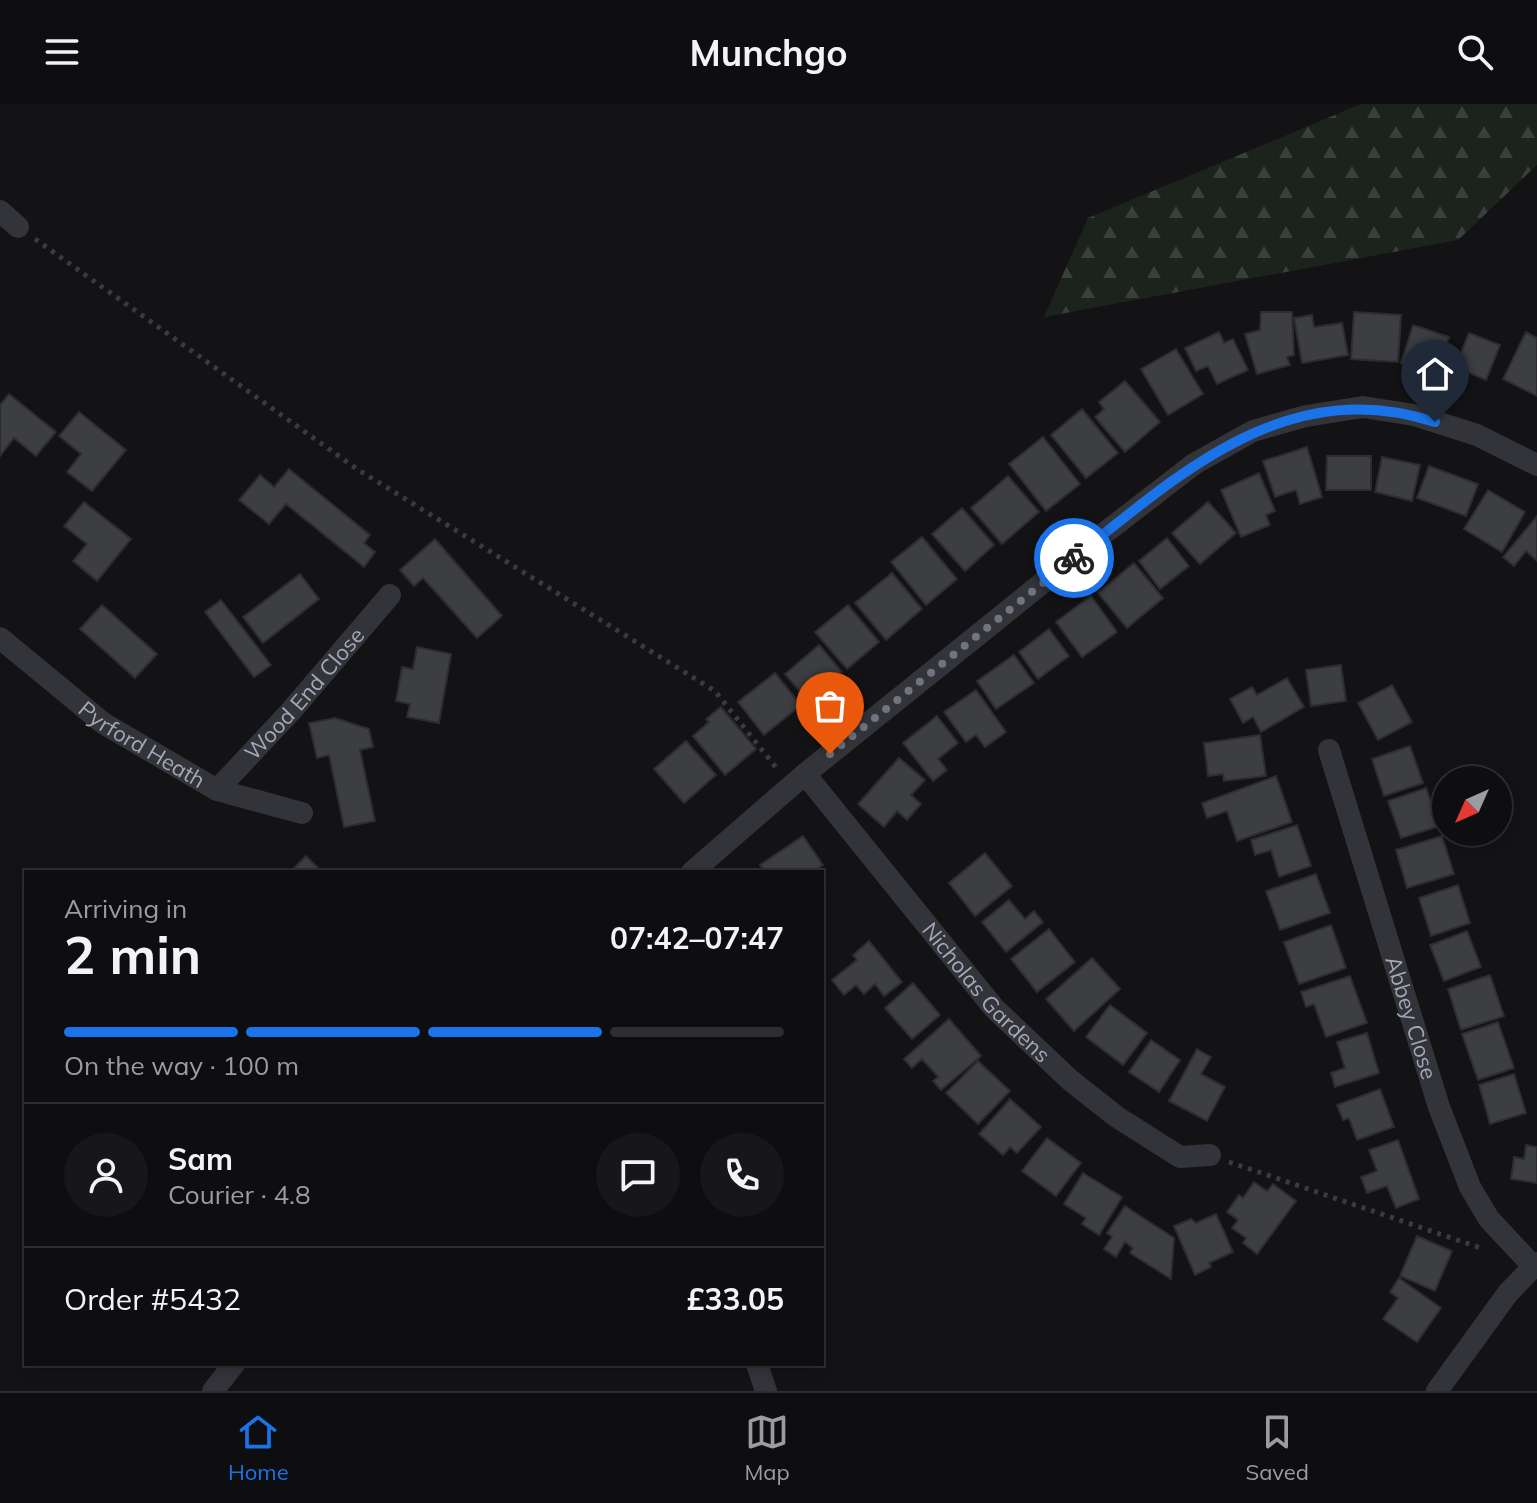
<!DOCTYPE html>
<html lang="en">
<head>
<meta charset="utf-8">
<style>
	:root { --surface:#0e0e10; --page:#171719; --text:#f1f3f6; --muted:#9b9c9f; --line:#2e2e30; --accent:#1a73e8 }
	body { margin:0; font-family:Mulish,sans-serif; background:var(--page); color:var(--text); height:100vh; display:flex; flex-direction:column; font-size:30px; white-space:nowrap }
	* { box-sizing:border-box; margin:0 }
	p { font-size:26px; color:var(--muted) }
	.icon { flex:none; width:44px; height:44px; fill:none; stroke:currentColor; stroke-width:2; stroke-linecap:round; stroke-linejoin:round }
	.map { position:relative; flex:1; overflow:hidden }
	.sheet { position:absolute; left:24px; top:766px; width:800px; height:496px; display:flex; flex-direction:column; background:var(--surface); border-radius:0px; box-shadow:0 4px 12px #0003,0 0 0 2px var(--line) }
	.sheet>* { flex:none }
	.needle { width:52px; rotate:225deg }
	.tools { position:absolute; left:1432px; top:662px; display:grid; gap:16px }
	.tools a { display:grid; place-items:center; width:80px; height:80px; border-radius:50%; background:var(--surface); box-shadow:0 4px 12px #0003,0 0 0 2px var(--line); font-size:40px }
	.pin { position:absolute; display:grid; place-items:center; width:68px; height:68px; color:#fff; margin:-82px -34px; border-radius:50% 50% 50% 0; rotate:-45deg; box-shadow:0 0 8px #0007 }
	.pin .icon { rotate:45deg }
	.courier { position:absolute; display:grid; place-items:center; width:80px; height:80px; margin:-40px; border:6px solid #1a73e8; border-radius:50%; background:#fff; color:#222; box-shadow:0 2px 10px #0007 }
	.headline em { font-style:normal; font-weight:700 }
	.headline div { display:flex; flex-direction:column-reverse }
	.headline { display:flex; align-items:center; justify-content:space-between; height:136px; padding:0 40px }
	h1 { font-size:52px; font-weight:700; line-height:60px }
	.bar { display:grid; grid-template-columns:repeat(4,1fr); gap:12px 8px; align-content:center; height:96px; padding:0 40px }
	.bar i { height:10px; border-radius:6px; background:var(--line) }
	.bar .on { background:var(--accent) }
	.bar p { grid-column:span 4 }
	.line { display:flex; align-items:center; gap:20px; padding:0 40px; border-top:2px solid var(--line) }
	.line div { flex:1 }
	.round { display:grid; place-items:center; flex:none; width:84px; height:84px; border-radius:42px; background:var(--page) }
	header { display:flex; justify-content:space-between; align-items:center; height:104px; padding:0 40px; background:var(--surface); font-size:36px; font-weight:700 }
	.menu { display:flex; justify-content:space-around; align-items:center; height:112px; border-top:2px solid var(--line); background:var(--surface); font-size:22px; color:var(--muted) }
	.menu a { display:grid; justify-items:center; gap:4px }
	.menu .on { color:var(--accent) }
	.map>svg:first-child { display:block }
	.forest { fill:url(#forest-firs) }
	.building { fill:#3c3e42; stroke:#2d2d31; stroke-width:2 }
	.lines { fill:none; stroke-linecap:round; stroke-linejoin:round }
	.path { stroke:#393b41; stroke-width:5; stroke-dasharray:4 6; stroke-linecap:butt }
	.minor { stroke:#33343a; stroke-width:22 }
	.done { stroke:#71747e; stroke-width:8; stroke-dasharray:0 14.4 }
	.route { stroke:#1a73e8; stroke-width:10 }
	.labels { text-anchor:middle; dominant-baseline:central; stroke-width:7; stroke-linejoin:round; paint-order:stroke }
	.street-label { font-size:22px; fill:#a3a9b6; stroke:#0e0e10 }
</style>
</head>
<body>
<header><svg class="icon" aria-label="menu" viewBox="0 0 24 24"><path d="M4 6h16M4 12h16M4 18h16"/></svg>Munchgo<svg class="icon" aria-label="search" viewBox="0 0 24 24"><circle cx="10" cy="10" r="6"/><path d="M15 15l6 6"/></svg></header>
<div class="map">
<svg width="1537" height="1287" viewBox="0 0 1537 1287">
	<defs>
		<pattern id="forest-firs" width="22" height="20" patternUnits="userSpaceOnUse" patternTransform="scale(2)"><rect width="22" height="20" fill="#1b231c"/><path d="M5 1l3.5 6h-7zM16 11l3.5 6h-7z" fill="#39403b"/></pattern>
	</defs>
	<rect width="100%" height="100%" fill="#131315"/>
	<polygon class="forest" points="1361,0 1537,0 1537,61 1458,136 1044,213 1088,114"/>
	<g class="building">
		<polygon points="1261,208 1292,208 1294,251 1287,253 1290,261 1257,270 1245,230 1260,226"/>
		<polygon points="1354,208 1401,211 1398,258 1351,255"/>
		<polygon points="1312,211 1314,223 1342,219 1348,251 1302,259 1294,214"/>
		<polygon points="1413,221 1449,233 1439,262 1431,259 1428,267 1401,259"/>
		<polygon points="1219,228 1224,239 1233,235 1248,266 1217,280 1208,262 1196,267 1185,244"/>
		<polygon points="1526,228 1537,234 1537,292 1503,275"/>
		<polygon points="1469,229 1500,241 1486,276 1455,263"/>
		<polygon points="1176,245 1203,290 1168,311 1141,265"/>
		<polygon points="1125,277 1160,318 1125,348 1095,313 1104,305 1099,298"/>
		<polygon points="9,290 56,328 36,352 14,334 0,352 0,301"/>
		<polygon points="1082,305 1118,349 1086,374 1051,331"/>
		<polygon points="79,308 126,346 92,387 67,368 81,350 59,332"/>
		<polygon points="1043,333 1080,380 1046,407 1009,360"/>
		<polygon points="1307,343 1322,393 1300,400 1296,386 1275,393 1263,357"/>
		<polygon points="1327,352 1371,352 1371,386 1326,386"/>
		<polygon points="1382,353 1420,361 1412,397 1375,388"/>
		<polygon points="1429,362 1478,380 1466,412 1417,394"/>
		<polygon points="289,365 370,431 364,439 375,448 364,463 286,400 269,420 239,396 260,371 274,383"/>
		<polygon points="1259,369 1275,407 1266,411 1270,421 1241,433 1221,386"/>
		<polygon points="1008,372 1039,408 1002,440 971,404"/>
		<polygon points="1488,386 1525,408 1502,448 1464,425"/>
		<polygon points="84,398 131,435 97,477 73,457 87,440 64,422"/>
		<polygon points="1208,398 1236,429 1200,460 1172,429"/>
		<polygon points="962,404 994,441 965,467 932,430"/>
		<polygon points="1537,412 1537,457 1526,447 1514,462 1503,453"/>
		<polygon points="922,433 957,475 926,501 891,458"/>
		<polygon points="1167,434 1189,462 1160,485 1139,457"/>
		<polygon points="435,435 502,512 477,534 423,474 414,482 400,466"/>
		<polygon points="1134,459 1163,494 1127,524 1098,489"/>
		<polygon points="892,469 922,505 886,536 855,499"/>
		<polygon points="300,470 319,495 263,539 243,513"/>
		<polygon points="1091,492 1117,528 1082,553 1056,518"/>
		<polygon points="221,496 271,561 254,573 205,508"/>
		<polygon points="102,501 157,550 135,574 80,525"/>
		<polygon points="848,501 879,538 847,565 815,528"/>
		<polygon points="1049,525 1069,552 1038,575 1019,548"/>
		<polygon points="819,541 842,568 808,597 785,570"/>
		<polygon points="417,543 451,550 439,619 407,613 410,600 396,597 402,563 413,565"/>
		<polygon points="1014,551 1034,579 996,605 977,577"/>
		<polygon points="1341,561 1346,597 1311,602 1306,566"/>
		<polygon points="775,569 801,601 764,631 738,598"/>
		<polygon points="1287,574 1304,603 1261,628 1253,613 1243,619 1230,595 1252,583 1257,591"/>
		<polygon points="1392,581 1412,618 1378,636 1358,599"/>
		<polygon points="976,586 1006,628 985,643 976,631 966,638 944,608"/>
		<polygon points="721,603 756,645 725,671 693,632 709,618 706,615"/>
		<polygon points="937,612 958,639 938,655 947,666 933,677 903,639"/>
		<polygon points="335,614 369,625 373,643 360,646 375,717 344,723 329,651 317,654 309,619"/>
		<polygon points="1260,631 1266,672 1224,677 1223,670 1208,672 1204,639"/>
		<polygon points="686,637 716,671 684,699 654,665"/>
		<polygon points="1410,642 1423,679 1384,692 1372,655"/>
		<polygon points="899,654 925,676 911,691 921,700 907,716 897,707 884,723 858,700"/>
		<polygon points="1276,672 1292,718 1237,737 1227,707 1207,714 1202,699"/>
		<polygon points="1426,684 1440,722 1401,734 1388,697"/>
		<polygon points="1297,721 1311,762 1279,773 1271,746 1255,751 1251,736"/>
		<polygon points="803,732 823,761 813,768 765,768 760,761"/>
		<polygon points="1442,732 1454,770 1407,784 1396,746"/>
		<polygon points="985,749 1012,782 975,812 949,779"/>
		<polygon points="306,752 322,768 290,768"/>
		<polygon points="1316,770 1330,809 1280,826 1266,787"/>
		<polygon points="1458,781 1470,819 1431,832 1419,794"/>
		<polygon points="1009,796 1025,815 1034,807 1043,818 1006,848 982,818"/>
		<polygon points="1331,821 1346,864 1299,880 1284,838"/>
		<polygon points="1049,825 1075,858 1037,888 1011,855"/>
		<polygon points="1467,827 1481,863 1444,877 1430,841"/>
		<polygon points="869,837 902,878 884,892 875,880 864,890 856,881 844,891 832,876 857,856 853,851"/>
		<polygon points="1092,854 1120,885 1074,927 1046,895"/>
		<polygon points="1490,871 1504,912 1461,926 1448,885"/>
		<polygon points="1350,872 1367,919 1326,933 1314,900 1306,903 1301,888"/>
		<polygon points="913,879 940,911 912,935 885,904"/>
		<polygon points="1110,901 1147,929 1123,961 1086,933"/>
		<polygon points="949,915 981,952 941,986 933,977 938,973 922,955 912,964 904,955"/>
		<polygon points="1498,918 1514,964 1478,976 1462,930"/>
		<polygon points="1367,929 1379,969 1335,983 1331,969 1345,964 1337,938"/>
		<polygon points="1151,936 1180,956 1159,988 1129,968"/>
		<polygon points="1197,945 1211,953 1201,970 1225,983 1207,1017 1169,997"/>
		<polygon points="978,957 1010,987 978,1020 946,989"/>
		<polygon points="1514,970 1526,1009 1490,1020 1479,981"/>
		<polygon points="1380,985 1394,1023 1357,1036 1349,1014 1343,1016 1337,1001"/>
		<polygon points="1010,995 1041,1023 1017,1049 1010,1043 1003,1051 979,1030"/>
		<polygon points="1047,1034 1081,1059 1056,1092 1022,1067"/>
		<polygon points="1398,1036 1419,1095 1396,1104 1387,1082 1367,1089 1361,1073 1377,1067 1369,1046"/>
		<polygon points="1526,1041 1537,1043 1537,1079 1511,1075 1514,1053 1524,1055"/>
		<polygon points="1083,1069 1122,1093 1099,1131 1082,1120 1086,1114 1064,1100"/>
		<polygon points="1254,1078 1267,1087 1273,1080 1296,1097 1257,1150 1243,1139 1246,1134 1232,1124 1238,1116 1227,1108 1239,1091 1243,1094"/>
		<polygon points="1125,1102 1174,1134 1171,1175 1130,1149 1133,1144 1125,1138 1116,1153 1104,1145 1112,1133 1107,1129"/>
		<polygon points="1216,1110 1233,1148 1209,1159 1211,1163 1195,1171 1174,1122 1191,1115 1196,1119"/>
		<polygon points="1417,1132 1452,1147 1435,1187 1400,1172"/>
		<polygon points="1399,1174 1441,1204 1417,1238 1383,1215 1398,1194 1390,1188"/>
	</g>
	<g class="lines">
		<g class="path">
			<polyline points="35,135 357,365 715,587 778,666"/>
			<polyline points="1229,1058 1481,1144"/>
		</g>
		<g class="minor">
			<polyline points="0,107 18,123"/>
			<path id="s1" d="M0,534L103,619L217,686L302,709"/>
			<path id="s2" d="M1329,646L1439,1003L1470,1083L1489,1115L1533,1162"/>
			<path id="s3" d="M805,670L994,904L1070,976L1117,1013L1180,1053L1210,1051"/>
			<path id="s4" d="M217,686L291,607L390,491"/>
			<polyline points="692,768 805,670 1102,431 1194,360 1253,327 1306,312 1363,303 1414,311 1477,331 1537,361"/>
			<polyline points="757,1260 766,1287"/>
			<polyline points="213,1287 234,1260"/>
			<polyline points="1437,1287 1508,1189 1537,1159"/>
		</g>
	</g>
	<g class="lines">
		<polyline class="done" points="830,650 1074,454"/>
		<path class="route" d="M1074,454C1180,369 1288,270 1435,318"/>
	</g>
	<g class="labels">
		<g class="street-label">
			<text stroke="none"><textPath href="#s4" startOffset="130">Wood End Close</textPath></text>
			<text stroke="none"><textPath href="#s1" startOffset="178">Pyrford Heath</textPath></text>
			<text stroke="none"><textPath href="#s3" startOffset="284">Nicholas Gardens</textPath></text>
			<text stroke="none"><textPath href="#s2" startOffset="280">Abbey Close</textPath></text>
		</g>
	</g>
</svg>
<div class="tools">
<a><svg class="needle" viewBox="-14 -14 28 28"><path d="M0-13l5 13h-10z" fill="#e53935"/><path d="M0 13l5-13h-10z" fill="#9b9c9f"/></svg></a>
</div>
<div class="pin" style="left:830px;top:650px;background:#ea580c"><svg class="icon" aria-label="bag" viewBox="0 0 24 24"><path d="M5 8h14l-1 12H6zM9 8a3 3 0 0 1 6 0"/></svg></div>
<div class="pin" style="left:1435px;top:318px;background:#1f2937"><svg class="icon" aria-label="home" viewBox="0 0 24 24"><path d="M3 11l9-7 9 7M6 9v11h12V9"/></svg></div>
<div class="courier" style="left:1074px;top:454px"><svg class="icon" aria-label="bike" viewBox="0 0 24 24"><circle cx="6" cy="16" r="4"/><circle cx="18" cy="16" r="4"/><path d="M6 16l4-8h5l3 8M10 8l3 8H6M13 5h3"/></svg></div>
<section class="sheet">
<div class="headline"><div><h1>2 min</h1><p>Arriving in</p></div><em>07:42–07:47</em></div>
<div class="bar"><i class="on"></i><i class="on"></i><i class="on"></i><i></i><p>On the way · 100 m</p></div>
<div class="line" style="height:144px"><a class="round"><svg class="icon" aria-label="person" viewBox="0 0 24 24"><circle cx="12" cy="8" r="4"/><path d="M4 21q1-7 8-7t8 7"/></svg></a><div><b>Sam</b><p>Courier · 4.8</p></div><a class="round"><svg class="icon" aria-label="chat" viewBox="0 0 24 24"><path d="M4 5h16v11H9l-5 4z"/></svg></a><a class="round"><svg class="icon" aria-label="phone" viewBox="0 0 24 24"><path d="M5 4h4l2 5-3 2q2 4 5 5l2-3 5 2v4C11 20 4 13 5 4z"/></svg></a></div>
<div class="line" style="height:104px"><div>Order #5432</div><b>£33.05</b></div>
</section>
</div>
<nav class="menu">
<a class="on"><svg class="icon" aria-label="home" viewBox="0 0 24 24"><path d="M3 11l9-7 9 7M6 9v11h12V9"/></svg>Home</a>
<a><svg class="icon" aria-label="map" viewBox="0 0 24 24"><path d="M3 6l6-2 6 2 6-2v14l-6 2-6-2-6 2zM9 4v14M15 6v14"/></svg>Map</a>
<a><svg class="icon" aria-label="saved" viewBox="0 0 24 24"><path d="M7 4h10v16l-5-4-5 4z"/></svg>Saved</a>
</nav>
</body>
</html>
